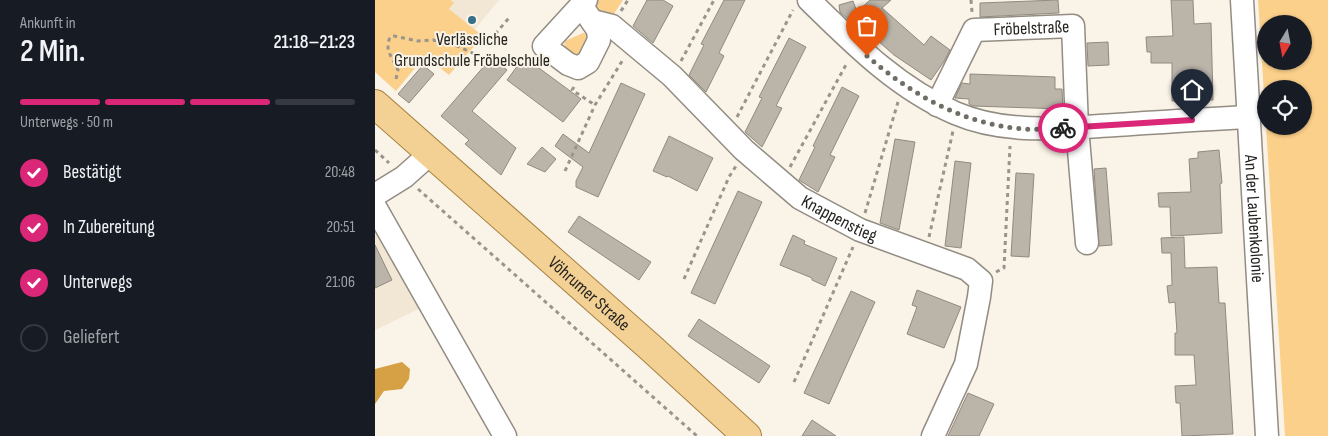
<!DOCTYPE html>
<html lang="de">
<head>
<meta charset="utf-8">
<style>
	:root { --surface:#171b24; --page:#20242c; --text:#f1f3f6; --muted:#9ea1a6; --line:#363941; --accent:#db2777 }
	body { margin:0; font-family:"Sofia Sans Condensed",sans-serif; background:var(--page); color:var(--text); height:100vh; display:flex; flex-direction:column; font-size:19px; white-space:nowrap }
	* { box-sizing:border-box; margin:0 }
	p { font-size:16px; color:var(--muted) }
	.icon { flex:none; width:28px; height:28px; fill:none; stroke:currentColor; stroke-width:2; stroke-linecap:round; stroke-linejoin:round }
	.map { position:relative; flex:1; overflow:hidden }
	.side { display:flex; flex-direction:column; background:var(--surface); width:375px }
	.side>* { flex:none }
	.needle { width:32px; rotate:190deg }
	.controls { position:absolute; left:882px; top:15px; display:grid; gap:10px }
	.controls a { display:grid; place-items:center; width:55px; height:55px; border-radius:50%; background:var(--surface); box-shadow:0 1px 4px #0004; font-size:25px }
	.pin { position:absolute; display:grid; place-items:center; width:42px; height:42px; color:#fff; margin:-51px -21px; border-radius:50% 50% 50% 0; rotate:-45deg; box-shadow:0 0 5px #0007 }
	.pin .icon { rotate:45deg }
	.courier { position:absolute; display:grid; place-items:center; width:50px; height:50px; margin:-25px; border:4px solid #db2777; border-radius:50%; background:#fff; color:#222; box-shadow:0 1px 6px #0007 }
	.head em { font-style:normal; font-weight:600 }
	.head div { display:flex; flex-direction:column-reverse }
	.head { display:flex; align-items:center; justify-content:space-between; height:85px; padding:0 20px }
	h1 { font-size:32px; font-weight:600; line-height:38px }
	.bar { display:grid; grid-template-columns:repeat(4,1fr); gap:8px 5px; align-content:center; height:60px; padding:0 20px }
	.bar i { height:6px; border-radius:4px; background:var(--line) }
	.bar .selected { background:var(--accent) }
	.bar p { grid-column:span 4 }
	ol { padding:0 20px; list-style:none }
	li { display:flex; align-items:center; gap:15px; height:55px }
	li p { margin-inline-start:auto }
	li .icon { padding:5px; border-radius:50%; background:var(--accent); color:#fff; stroke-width:4 }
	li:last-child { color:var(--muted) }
	li i { width:28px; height:28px; border:2px solid var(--line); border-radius:50% }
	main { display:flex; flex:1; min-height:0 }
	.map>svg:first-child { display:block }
	.built { fill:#f2e7d5 }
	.green { fill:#fbd08a; fill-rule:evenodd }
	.water { fill:#d6a144 }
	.building { fill:#bab4a9; stroke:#908a80 }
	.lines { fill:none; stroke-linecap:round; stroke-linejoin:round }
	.minor-casing { stroke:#928c82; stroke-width:25 }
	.major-casing { stroke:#a6803f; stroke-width:30 }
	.path { stroke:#99948d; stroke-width:3; stroke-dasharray:4 4; stroke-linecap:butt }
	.minor { stroke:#fff; stroke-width:22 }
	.major { stroke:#f3d195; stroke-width:28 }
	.done { stroke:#706c66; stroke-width:5; stroke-dasharray:0 9 }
	.route { stroke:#db2777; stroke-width:6 }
	.poi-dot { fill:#366f88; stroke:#faf3e8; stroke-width:2 }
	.labels { text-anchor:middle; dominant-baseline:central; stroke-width:4; stroke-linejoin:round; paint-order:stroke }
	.street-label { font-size:18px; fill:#262420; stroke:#faf3e8 }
	.poi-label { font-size:18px; fill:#262420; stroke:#faf3e8 }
</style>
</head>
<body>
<main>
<section class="side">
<div class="head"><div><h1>2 Min.</h1><p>Ankunft in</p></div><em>21:18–21:23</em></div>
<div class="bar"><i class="selected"></i><i class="selected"></i><i class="selected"></i><i></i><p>Unterwegs · 50 m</p></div>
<ol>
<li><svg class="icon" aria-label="check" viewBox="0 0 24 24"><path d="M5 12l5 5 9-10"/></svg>Bestätigt<p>20:48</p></li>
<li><svg class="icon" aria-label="check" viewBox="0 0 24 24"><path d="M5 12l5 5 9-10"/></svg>In Zubereitung<p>20:51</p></li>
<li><svg class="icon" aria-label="check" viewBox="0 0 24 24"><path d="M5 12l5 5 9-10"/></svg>Unterwegs<p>21:06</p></li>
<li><i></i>Geliefert</li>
</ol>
</section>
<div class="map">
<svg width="953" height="436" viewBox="0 0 953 436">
	<rect width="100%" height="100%" fill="#faf3e8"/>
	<g class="built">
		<polygon points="76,0 124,0 99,30 74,9 79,3"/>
		<polygon points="0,215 50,306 0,330"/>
	</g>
	<g class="green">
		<polygon points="0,0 76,0 79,3 74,9 108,36 74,75 50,56 21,91 0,72"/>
		<polygon points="223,0 248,0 236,18 232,18 219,8 220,4"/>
		<path d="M883,0H953V436H910L891,126H929V89H891V126ZM891,24H929V61H891Z"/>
		<polygon points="208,33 213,34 210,50 203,56 198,56 189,49 190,41"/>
	</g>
	<polygon class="water" points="27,362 35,369 34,379 27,389 9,391 0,404 0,369"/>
	<g class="building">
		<polygon points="272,0 288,0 298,6 278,43 258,26"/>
		<polygon points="349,0 370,0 344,53 349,56 331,92 314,75 329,45 326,44"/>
		<polygon points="495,0 516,0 507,8 549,45 556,36 575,50 568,63 556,80 519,55 493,32 490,34 465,12 464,5 478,1 482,12"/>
		<polygon points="683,0 684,13 605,17 605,3"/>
		<polygon points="796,0 818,0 819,24 836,23 838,100 797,101 797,63 776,63 776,52 772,52 771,37 798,36"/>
		<polygon points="414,38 431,47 401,106 407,108 387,147 370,132 387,98 384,97"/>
		<polygon points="733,42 734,65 713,66 712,43"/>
		<polygon points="117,57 132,70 97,111 141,148 126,175 90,144 94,140 66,116"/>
		<polygon points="149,57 206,99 188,122 132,80"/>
		<polygon points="48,65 59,74 34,103 23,94"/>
		<polygon points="595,74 680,77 680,89 687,89 688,109 598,106 594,104 594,99 580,98 587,83 595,84"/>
		<polygon points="246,83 270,94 223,197 201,187 201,181 208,167 180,146 188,134 214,153"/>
		<polygon points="467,87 484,96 455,155 460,157 443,192 424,180 440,147 438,146"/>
		<polygon points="294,136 338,158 322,191 293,176 292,177 278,171"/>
		<polygon points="520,139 540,142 524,230 505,223"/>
		<polygon points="167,147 181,159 170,172 152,164"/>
		<polygon points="844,150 847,183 845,184 847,233 796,236 795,207 784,207 783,193 816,192 814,159 823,158 823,152"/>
		<polygon points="580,161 596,163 586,248 570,246"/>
		<polygon points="731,168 737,245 724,246 719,169"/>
		<polygon points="641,173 659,174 654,257 636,256"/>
		<polygon points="363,191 387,202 340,304 316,293"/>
		<polygon points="204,216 276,262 264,280 193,232"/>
		<polygon points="418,235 430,241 429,244 462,258 450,286 437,280 437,278 405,265"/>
		<polygon points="809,237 810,268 842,267 844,303 850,303 858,434 807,436 805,403 801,403 800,386 821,385 819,355 800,355 800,333 802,333 800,302 794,303 792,286 797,285 796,253 787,253 786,238"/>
		<polygon points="0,245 17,280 0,288"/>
		<polygon points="542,290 586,307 569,348 532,334 542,307 537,305"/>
		<polygon points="476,291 500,302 454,404 429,393"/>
		<polygon points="324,319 395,366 384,383 313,336"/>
		<polygon points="593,393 619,404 604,436 573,436"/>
		<polygon points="437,420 461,436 427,436"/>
	</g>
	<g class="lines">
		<g class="minor-casing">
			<g id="minor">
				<path d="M434,0C478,43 522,88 580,113C631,135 687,128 741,125C786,122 830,119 874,117"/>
				<path id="s1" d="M867,0L892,436"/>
				<polyline points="206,5 223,30 224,40 213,62 203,68 193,64 169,46 211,0"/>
				<path id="s2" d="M217,21L237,26L297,76L369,150L425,198L485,230L592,269L606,281L604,297L591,364L558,436"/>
				<path id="s3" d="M562,105L599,30L698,26L702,127L712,243"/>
				<polyline points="0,195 29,177 56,153"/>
				<polyline points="0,207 130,436"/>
			</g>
		</g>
		<g class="major-casing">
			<g id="major">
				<path id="s4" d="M0,104L276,348L372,436"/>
			</g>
		</g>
		<g class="path">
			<polyline points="596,0 597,12"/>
			<polyline points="246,11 253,0"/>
			<polyline points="115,40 134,18"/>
			<polyline points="306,61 339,0"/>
			<path d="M21,79L23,70C18,57 9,52 15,37L19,36L43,41L58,40L80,45L102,55"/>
			<polyline points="199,87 197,90 220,105"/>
			<polyline points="362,117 418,10"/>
			<polyline points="0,150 14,163"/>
			<polyline points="415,167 472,63"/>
			<polyline points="190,171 220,105 249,58"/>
			<polyline points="43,189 322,436"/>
			<polyline points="490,213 523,102"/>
			<polyline points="554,237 578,131"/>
			<polyline points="621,272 629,268 635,146"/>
			<polyline points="309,279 354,177 361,166"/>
			<polyline points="419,382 478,247"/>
		</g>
		<use href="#minor" class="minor"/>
		<use href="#major" class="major"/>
	</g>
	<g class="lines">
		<path class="done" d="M492,56C537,95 589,125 650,129C662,130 676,128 688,128"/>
		<polyline class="route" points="688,128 817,120"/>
	</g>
	<circle class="poi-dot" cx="97" cy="20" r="5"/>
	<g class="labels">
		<g class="street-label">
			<text stroke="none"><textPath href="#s3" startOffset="141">Fröbelstraße</textPath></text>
			<text stroke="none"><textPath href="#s2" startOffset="320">Knappenstieg</textPath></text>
			<text stroke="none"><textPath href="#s1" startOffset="219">An der Laubenkolonie</textPath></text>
			<text stroke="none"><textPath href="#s4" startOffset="286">Vöhrumer Straße</textPath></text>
		</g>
		<g class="poi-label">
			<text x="97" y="39">Verlässliche<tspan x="97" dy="21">Grundschule Fröbelschule</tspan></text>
		</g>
	</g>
</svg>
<div class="controls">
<a><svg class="needle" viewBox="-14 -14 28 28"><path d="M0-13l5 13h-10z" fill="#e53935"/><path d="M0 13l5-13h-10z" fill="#9ea1a6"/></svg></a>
<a><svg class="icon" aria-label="locate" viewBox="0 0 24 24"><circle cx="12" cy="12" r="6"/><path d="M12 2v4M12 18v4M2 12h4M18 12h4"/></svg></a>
</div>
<div class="pin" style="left:492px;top:56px;background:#ea580c"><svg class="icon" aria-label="bag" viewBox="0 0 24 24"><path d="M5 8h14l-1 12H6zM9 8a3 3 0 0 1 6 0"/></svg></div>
<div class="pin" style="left:817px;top:120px;background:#1f2937"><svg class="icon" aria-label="home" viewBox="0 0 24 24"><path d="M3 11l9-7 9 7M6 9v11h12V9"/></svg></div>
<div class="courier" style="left:688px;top:128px"><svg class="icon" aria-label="bike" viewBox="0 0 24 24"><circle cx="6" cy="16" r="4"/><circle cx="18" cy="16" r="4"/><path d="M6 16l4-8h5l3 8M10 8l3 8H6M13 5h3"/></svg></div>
</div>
</main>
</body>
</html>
